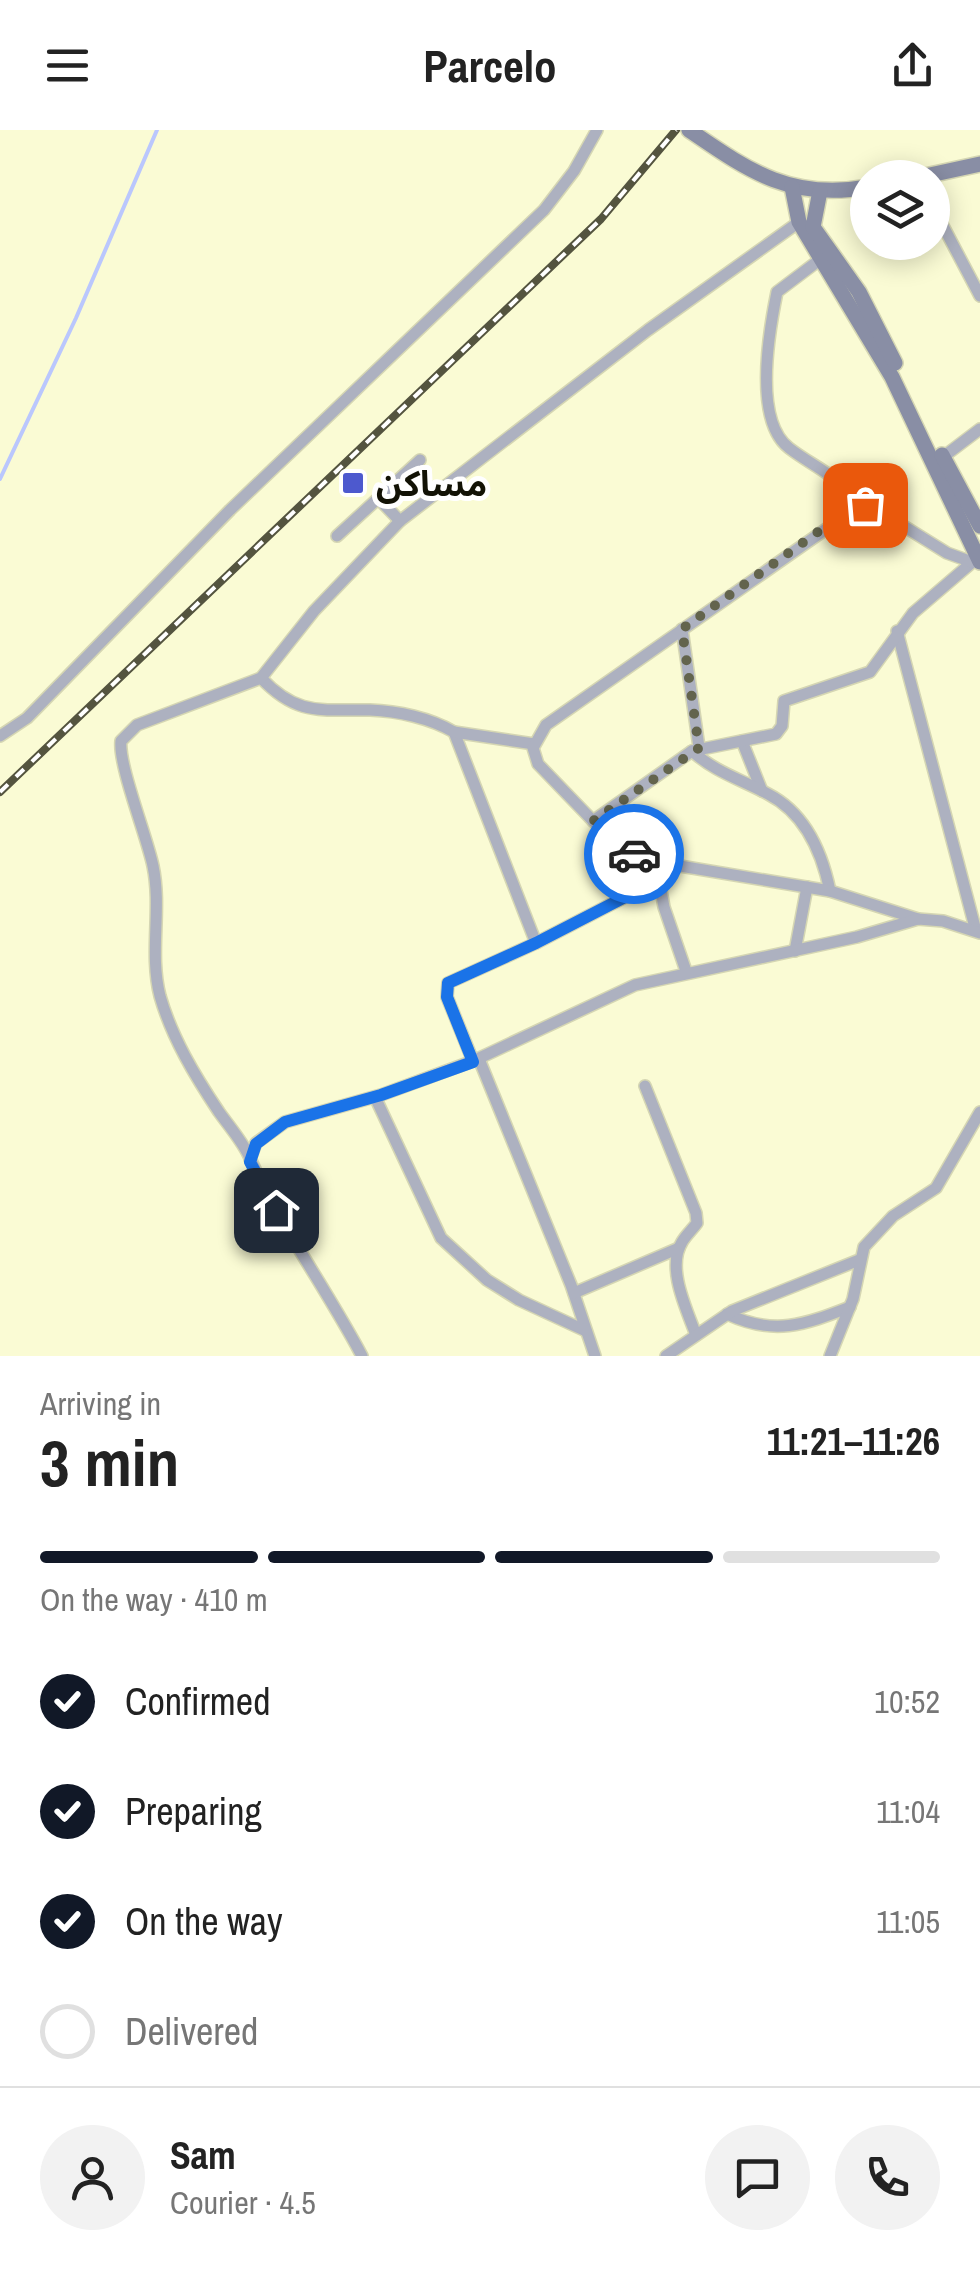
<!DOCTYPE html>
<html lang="en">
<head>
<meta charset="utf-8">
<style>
	:root { --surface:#fff; --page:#f2f2f2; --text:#222; --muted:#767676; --line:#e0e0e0; --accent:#111827 }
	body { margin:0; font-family:"Archivo Narrow","Noto Sans Arabic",sans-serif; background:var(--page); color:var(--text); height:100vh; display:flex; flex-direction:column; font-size:38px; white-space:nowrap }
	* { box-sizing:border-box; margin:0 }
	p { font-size:32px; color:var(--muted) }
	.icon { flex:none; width:55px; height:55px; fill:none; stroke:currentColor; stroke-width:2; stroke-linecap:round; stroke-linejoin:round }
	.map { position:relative; height:1226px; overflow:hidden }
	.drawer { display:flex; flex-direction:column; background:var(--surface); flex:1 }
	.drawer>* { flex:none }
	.fabs { position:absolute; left:850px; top:30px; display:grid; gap:20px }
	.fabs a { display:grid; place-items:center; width:100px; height:100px; border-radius:50%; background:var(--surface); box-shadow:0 5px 25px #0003; font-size:50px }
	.pin { position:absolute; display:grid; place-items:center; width:85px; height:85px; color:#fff; margin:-42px; border-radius:20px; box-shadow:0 5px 15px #0006 }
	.courier { position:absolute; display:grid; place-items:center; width:100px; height:100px; margin:-50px; border:8px solid #1a73e8; border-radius:50%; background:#fff; color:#222; box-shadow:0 2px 12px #0007 }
	.summary em { font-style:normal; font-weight:700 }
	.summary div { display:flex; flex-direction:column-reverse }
	.summary { display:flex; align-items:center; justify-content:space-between; height:170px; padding:0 40px }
	h1 { font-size:65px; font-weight:700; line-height:75px }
	.bar { display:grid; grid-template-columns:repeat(4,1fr); gap:15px 10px; align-content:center; height:120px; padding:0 40px }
	.bar i { height:12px; border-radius:8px; background:var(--line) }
	.bar .active { background:var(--accent) }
	.bar p { grid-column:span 4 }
	.line { display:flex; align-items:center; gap:25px; padding:0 40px; border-top:2px solid var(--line) }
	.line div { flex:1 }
	.round { display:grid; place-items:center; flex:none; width:105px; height:105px; border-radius:52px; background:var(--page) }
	ol { padding:0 40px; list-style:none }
	li { display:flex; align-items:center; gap:30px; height:110px }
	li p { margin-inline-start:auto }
	li .icon { padding:10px; border-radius:50%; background:var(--accent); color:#fff; stroke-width:4 }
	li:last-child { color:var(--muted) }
	li i { width:55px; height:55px; border:5px solid var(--line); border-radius:50% }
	header { display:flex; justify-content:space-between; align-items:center; height:130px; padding:0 40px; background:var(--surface); font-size:45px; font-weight:700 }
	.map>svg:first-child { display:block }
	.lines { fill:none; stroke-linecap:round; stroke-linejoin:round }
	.stream { stroke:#bac7fd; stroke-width:4 }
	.street-casing { stroke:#d5d6b3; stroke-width:14 }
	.secondary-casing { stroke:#d5d6b3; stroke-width:18 }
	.street { stroke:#adb1c0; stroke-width:11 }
	.secondary { stroke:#898ea5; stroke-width:15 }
	.rail-casing { stroke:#54543f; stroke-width:8 }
	.rail { stroke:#fff; stroke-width:4; stroke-dasharray:11; stroke-linecap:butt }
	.done { stroke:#63644d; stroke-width:10; stroke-dasharray:0 18 }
	.route { stroke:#1a73e8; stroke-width:12 }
	.poi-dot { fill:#4d59ce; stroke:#fff; stroke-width:4 }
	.labels { text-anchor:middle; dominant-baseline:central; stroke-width:10; stroke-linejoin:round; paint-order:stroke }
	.poi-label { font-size:35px; font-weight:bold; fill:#121205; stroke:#fff; text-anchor:start }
</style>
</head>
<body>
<header><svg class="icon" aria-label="menu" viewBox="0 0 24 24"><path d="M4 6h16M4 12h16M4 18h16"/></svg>Parcelo<svg class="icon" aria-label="share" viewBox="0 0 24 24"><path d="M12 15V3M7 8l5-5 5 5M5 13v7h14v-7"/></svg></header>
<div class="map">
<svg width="980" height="1226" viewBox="0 0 980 1226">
	<rect width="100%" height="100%" fill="#fafbd4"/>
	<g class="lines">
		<polyline class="stream" points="0,349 76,188 157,0"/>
		<g class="street-casing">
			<g id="street">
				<polyline points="932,75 980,166"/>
				<path d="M822,128L777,162C769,201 753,290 789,318C815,338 841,346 859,376"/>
				<polyline points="943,327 980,299"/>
				<polyline points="378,368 400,391"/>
				<polyline points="337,406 420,330"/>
				<polyline points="682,499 699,617"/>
				<polyline points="897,501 976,801"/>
				<path d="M261,548C298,587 322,579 370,580C398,581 430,588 454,602L536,813"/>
				<polyline points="454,602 534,614"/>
				<polyline points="0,606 27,588 230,380 544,80 574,41 597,0"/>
				<polyline points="742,611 762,661"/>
				<path d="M692,621C715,642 740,649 768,664C805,683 822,722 830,761"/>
				<polyline points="593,691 692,621 776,604 782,596 784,571 870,542 913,483 976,429"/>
				<polyline points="658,744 664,777 686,841"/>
				<polyline points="918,789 830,761 650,731 621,716 593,691 538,634 533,618 546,595 859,376 873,377 947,423 972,432"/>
				<polyline points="795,821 807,757"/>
				<polyline points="479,929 571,1155 595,1226"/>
				<polyline points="473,931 447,867 448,853 536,813 658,750"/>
				<path d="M645,956L696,1083L697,1093C692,1100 686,1105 682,1112C666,1138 687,1180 696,1205"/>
				<polyline points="375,967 441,1108 487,1150 519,1170 586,1201"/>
				<polyline points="250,1029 256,1013 285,992 381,965 473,931 635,855 857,807 918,789 943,791 980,803"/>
				<polyline points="574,1163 679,1118"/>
				<path d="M727,1184C774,1206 804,1195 850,1177"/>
				<path d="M362,1226C326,1158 280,1096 249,1026C242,1011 229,996 219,982C195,946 172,908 160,866C149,823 162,779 153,736C147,707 118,634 121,611L137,595L261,548L314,481L400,391L648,200L799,92"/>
				<polyline points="666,1226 732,1181 859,1130"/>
				<polyline points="830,1226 853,1169 864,1117 893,1086 936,1058 980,982"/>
			</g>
		</g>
		<g class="secondary-casing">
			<g id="secondary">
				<path d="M689,0C749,41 791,71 868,57"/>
				<polyline points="916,48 980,34"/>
				<polyline points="792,57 799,92 892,247 980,432"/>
				<polyline points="820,61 813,97 859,162 895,233"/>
				<polyline points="942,325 980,396"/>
			</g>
		</g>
		<use href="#street" class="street"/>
		<use href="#secondary" class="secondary"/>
		<g class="rail-casing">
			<polyline id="rail" points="0,662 601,89 676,0"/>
		</g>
		<use href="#rail" class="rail"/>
	</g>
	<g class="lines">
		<polyline class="done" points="634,724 593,691 699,618 682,499 822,399 865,375"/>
		<polyline class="route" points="276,1080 250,1032 256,1014 285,992 381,965 473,932 447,867 448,853 536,813 658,750 656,733 634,724"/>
	</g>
	<rect class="poi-dot" x="341" y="341" width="24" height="24" rx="5"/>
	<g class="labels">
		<g class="poi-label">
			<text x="376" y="353">مساكن</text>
		</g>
	</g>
</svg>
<div class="fabs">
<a><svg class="icon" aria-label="layers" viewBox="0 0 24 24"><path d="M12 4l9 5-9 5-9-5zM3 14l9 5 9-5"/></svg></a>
</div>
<div class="pin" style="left:865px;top:375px;background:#ea580c"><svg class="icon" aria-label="bag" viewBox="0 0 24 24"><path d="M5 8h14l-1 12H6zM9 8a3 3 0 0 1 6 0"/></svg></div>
<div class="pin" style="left:276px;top:1080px;background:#1f2937"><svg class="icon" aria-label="home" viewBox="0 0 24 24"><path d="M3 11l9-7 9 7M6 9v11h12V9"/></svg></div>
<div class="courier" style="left:634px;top:724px"><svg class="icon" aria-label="car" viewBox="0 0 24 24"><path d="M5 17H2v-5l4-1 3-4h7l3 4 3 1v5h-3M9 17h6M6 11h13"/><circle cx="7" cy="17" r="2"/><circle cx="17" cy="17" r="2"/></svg></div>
</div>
<section class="drawer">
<div class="summary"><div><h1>3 min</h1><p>Arriving in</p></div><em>11:21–11:26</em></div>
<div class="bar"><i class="active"></i><i class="active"></i><i class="active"></i><i></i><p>On the way · 410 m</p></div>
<ol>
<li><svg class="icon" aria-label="check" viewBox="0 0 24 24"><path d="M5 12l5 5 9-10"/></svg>Confirmed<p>10:52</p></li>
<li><svg class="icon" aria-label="check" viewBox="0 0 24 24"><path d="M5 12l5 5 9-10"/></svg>Preparing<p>11:04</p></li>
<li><svg class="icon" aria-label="check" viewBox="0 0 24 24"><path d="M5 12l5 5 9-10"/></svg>On the way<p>11:05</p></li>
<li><i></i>Delivered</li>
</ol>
<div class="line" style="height:180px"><a class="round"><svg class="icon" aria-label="person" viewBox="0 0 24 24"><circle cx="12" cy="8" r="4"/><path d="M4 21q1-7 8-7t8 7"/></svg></a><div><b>Sam</b><p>Courier · 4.5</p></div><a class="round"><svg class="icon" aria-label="chat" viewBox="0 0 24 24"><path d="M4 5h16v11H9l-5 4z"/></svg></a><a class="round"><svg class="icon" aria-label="phone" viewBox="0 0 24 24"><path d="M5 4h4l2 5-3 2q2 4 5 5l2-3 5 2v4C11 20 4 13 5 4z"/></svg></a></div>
</section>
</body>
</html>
